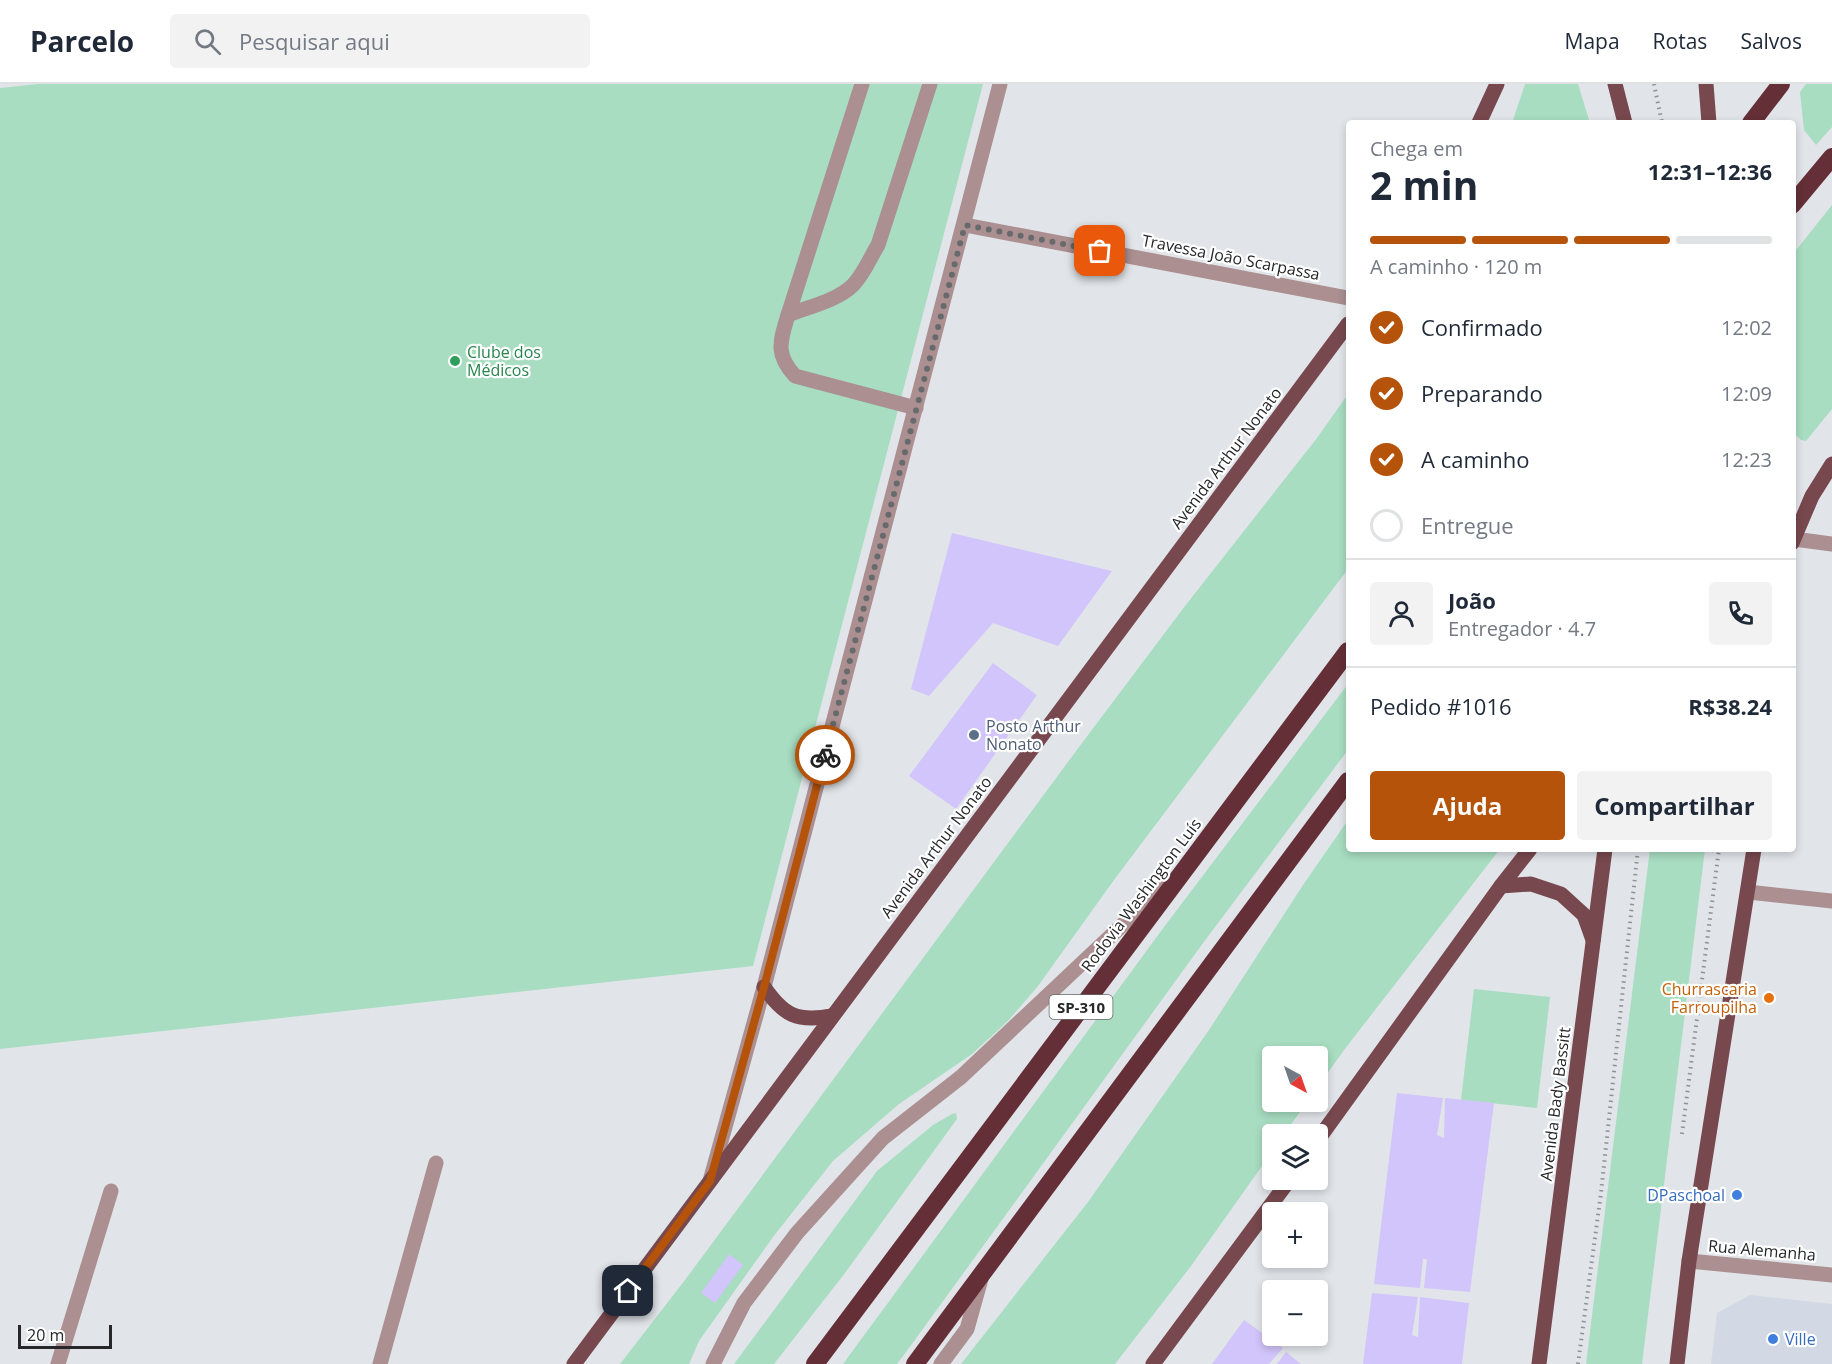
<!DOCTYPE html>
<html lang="pt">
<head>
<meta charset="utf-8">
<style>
	:root { --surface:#fff; --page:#f2f2f3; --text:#1f2937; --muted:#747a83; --line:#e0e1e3; --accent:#b45309 }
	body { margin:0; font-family:"Open Sans",sans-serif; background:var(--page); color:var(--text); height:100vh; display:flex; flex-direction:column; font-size:22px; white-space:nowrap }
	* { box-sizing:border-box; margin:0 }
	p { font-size:20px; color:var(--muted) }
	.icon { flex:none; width:33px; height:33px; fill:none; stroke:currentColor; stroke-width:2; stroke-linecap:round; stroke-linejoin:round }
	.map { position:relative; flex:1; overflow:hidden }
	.sheet { position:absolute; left:1346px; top:36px; width:450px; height:732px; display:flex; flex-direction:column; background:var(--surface); border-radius:6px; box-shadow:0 3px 9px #0003 }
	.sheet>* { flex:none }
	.needle { width:39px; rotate:140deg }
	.buttons { position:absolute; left:1262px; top:962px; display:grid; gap:12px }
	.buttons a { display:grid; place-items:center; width:66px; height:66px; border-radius:6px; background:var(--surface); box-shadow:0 3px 9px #0003; font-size:30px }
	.scale { position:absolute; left:18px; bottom:15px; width:94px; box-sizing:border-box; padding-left:6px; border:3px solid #262729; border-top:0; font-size:16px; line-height:21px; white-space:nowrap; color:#262729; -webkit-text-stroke:4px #fff; paint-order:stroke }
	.pin { position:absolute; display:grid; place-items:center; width:51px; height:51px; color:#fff; margin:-26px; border-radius:12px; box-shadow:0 3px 9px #0006 }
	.courier { position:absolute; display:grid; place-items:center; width:60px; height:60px; margin:-30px; border:4px solid #b45309; border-radius:50%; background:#fff; color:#222; box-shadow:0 2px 8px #0007 }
	.overview em { font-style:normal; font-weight:700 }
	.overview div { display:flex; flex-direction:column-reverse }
	.overview { display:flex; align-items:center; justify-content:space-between; height:102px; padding:0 24px }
	h1 { font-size:39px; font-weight:700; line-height:45px }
	.bar { display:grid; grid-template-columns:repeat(4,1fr); gap:9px 6px; align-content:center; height:72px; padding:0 24px }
	.bar i { height:8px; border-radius:4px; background:var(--line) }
	.bar .on { background:var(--accent) }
	.bar p { grid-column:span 4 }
	.line { display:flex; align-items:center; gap:15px; padding:0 24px; border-top:2px solid var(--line) }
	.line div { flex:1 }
	.round { display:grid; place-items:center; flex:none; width:63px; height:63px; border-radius:6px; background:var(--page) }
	ol { padding:0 24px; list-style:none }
	li { display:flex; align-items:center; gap:18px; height:66px }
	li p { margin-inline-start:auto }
	li .icon { padding:6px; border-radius:50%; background:var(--accent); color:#fff; stroke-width:4 }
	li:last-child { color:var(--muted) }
	li i { width:33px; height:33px; border:3px solid var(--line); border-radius:50% }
	.action { display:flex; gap:12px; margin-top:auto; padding:12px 24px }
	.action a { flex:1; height:69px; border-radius:6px; background:var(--accent); color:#fff; font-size:24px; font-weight:700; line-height:69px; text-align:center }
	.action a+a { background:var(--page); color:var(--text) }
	header { display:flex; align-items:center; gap:36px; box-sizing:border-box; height:84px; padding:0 30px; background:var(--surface); border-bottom:2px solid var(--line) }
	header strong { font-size:28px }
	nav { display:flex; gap:33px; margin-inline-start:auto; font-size:21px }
	.search { width:420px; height:54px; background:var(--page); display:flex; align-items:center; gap:15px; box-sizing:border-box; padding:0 21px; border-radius:6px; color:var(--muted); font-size:22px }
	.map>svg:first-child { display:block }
	.built { fill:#d2d9e4 }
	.green { fill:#a8ddc1 }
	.building { fill:#d2c5fb }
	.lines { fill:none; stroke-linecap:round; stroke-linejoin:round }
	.path { stroke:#8f9295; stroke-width:4; stroke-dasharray:1.5 4.5; stroke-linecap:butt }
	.minor { stroke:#ab8f91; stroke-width:15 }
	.major { stroke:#77484e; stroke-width:15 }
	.highway { stroke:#642f37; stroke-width:18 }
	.done { stroke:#676a6c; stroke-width:6; stroke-dasharray:0 10.8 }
	.route { stroke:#b45309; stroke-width:8 }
	.leisure-dot { fill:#2e9e5b; stroke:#fff; stroke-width:2 }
	.service-dot { fill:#5c6f8a; stroke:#fff; stroke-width:2 }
	.food-dot { fill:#e8710a; stroke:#fff; stroke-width:2 }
	.shop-dot { fill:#3f7fe0; stroke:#fff; stroke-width:2 }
	.labels { text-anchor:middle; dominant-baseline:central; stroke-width:4.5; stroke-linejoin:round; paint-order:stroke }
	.shield { fill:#fff; stroke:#676869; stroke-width:1.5 }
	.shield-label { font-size:15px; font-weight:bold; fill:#262729 }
	.street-label { font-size:16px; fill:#262729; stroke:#fff }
	.leisure-label { font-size:16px; fill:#27864d; stroke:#fff; text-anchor:start }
	.service-label { font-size:16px; fill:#4e5e75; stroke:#fff; text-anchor:start }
	.food-label { font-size:16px; fill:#c56008; stroke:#fff; text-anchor:end }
	.shop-label { font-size:16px; fill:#366cbe; stroke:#fff; text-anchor:end }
</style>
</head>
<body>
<header>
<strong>Parcelo</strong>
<div class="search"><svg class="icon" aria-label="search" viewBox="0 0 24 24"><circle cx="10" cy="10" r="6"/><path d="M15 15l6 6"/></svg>Pesquisar aqui</div>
<nav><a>Mapa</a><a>Rotas</a><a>Salvos</a></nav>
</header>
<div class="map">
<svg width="1832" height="1280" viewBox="0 0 1832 1280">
	<rect width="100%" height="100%" fill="#e1e5e9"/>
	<polygon class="built" points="1750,1211 1832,1220 1832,1280 1711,1280 1717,1229"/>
	<g class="green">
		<polygon points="38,0 983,0 753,882 0,965 0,4"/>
		<polygon points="1525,0 1578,0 1590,39 1512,39"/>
		<polygon points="1806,0 1832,0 1832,43 1816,61 1804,46 1800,8"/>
		<polygon points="1832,121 1832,325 1806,357 1801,356 1793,348 1793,170"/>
		<polygon points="1348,310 1348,485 1114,796 1038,902 1008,937 972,970 899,1020 833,1077 773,1153 699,1257 689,1280 620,1280 685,1196 1082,659 1185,522 1317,354"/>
		<polygon points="1348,600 1348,666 1206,855 909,1264 897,1280 843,1280 1167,839"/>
		<polygon points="1348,736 1348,765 1500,765 1344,966 1317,1004 1317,972 1272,972 1272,1017 1308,1017 1284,1050 1272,1050 1272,1068 1191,1182 1115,1280 961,1280 1088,1118 1209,946 1303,801"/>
		<polygon points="1650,765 1705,765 1642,1280 1586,1280"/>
		<polygon points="1474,905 1550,913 1537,1024 1461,1016"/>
		<polygon points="956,1029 957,1035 845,1189 774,1280 734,1280 877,1087 933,1041 952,1030"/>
	</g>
	<g class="building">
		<polygon points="952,449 1112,487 1058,562 993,539 929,612 911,605"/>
		<polygon points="993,579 1037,611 956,725 909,692"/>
		<polygon points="1397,1009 1443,1014 1437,1051 1444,1054 1445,1014 1494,1019 1470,1208 1424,1204 1427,1175 1423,1175 1420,1204 1374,1200"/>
		<polygon points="729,1170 743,1181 715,1219 701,1209"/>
		<polygon points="1372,1209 1418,1213 1412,1251 1418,1253 1420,1213 1469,1219 1462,1280 1363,1280"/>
		<polygon points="1244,1236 1283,1264 1269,1280 1212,1280"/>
		<polygon points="1286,1268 1301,1280 1277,1280"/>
	</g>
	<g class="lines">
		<g class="path">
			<polyline points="1654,0 1662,39"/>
			<polyline points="1682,1050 1719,765"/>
			<polyline points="1578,1280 1601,1109 1638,765"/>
		</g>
		<g class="minor">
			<path d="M862,0L788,231C780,258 775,270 795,292L916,324"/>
			<polyline points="965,141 1348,214"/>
			<path d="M788,231C808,223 837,217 853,201C864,190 870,174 878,161L930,0"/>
			<polyline points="1794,455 1832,460"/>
			<polyline points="1748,808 1832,817"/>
			<polyline points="710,1097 764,903 1000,0"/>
			<polyline points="1689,1177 1832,1191"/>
			<polyline points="58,1280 111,1107"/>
			<polyline points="380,1280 436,1079"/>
			<polyline points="713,1280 744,1219 797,1149 883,1054 961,993 1166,800"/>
			<polyline points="941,1280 967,1245 981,1195"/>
		</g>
		<g class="major">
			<polyline points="1615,0 1625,39"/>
			<polyline points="1706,0 1709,39"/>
			<polyline points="1479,39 1497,0"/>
			<polyline points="1792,459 1812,412 1832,380"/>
			<polyline points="1501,802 1531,800 1561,810 1584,831 1593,856"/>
			<path d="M764,903C784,932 797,938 832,932"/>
			<polyline points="1317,1057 1501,802 1530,765"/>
			<polyline points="574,1280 1348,240"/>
			<polyline points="1153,1280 1290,1095"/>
			<polyline points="1539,1280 1605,765"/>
			<polyline points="1677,1280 1689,1177 1754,765"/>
		</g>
		<g class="highway">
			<polyline points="1751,39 1781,0"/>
			<polyline points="1792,121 1832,73"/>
			<polyline points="815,1280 1348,567"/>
			<polyline points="915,1280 1348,697"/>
		</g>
	</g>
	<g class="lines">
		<polyline class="done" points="825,671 965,141 1100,167"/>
		<polyline class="route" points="628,1207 710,1097 764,903 825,671"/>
	</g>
	<circle class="leisure-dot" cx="455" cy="277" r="6"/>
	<circle class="service-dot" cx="974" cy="651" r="6"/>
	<circle class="food-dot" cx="1769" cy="914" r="6"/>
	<g class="shop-dot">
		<circle cx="1737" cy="1111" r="6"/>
		<circle cx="1773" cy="1255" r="6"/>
	</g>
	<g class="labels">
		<rect class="shield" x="1049.5" y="911" width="63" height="24" rx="4.5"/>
		<g class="shield-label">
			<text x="1081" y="923">SP-310</text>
		</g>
		<g class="street-label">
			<text transform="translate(1231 173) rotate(11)">Travessa João Scarpassa</text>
			<text transform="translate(1226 374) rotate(-53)">Avenida Arthur Nonato</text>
			<text transform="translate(936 763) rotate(-53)">Avenida Arthur Nonato</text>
			<text transform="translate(1141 811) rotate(-53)">Rodovia Washington Luís</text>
			<text transform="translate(1555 1020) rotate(-83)">Avenida Bady Bassitt</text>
			<text transform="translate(1762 1166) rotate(5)">Rua Alemanha</text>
		</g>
		<g class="leisure-label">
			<text x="467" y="268">Clube dos<tspan x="467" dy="18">Médicos</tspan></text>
		</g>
		<g class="service-label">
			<text x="986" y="642">Posto Arthur<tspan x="986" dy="18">Nonato</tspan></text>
		</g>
		<g class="food-label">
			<text x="1757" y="905">Churrascaria<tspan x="1757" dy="18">Farroupilha</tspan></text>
		</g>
		<g class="shop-label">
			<text x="1725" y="1111">DPaschoal</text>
			<text x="1785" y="1255" text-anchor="start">Ville</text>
		</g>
	</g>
</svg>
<div class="buttons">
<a><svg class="needle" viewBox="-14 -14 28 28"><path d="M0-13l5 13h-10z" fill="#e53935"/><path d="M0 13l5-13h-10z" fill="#747a83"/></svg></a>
<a><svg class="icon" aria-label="layers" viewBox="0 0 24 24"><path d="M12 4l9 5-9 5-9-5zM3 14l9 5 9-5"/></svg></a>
<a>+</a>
<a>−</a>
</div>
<div class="scale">20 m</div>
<div class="pin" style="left:1100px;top:167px;background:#ea580c"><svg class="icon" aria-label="bag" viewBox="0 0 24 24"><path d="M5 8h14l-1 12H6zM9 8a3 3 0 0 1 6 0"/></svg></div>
<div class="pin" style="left:628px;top:1207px;background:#1f2937"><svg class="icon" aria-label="home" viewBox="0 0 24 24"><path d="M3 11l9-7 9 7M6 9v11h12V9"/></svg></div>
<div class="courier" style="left:825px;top:671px"><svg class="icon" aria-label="bike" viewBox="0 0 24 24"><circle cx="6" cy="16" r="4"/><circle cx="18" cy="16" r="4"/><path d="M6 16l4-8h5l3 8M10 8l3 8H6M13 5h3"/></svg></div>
<section class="sheet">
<div class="overview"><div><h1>2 min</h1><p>Chega em</p></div><em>12:31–12:36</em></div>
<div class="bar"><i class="on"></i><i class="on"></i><i class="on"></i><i></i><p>A caminho · 120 m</p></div>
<ol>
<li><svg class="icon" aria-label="check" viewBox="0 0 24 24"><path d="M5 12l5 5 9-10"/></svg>Confirmado<p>12:02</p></li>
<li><svg class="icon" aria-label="check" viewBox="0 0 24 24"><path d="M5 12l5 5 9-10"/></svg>Preparando<p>12:09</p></li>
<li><svg class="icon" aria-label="check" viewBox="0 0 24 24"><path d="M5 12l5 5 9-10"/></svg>A caminho<p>12:23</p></li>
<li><i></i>Entregue</li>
</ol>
<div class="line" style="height:108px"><a class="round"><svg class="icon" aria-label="person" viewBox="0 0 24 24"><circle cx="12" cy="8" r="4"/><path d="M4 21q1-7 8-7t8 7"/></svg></a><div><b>João</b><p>Entregador · 4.7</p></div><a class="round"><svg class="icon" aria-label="phone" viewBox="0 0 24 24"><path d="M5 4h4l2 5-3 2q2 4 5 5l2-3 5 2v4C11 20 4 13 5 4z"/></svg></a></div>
<div class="line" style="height:78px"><div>Pedido #1016</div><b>R$38.24</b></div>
<div class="action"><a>Ajuda</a><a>Compartilhar</a></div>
</section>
</div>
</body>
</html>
